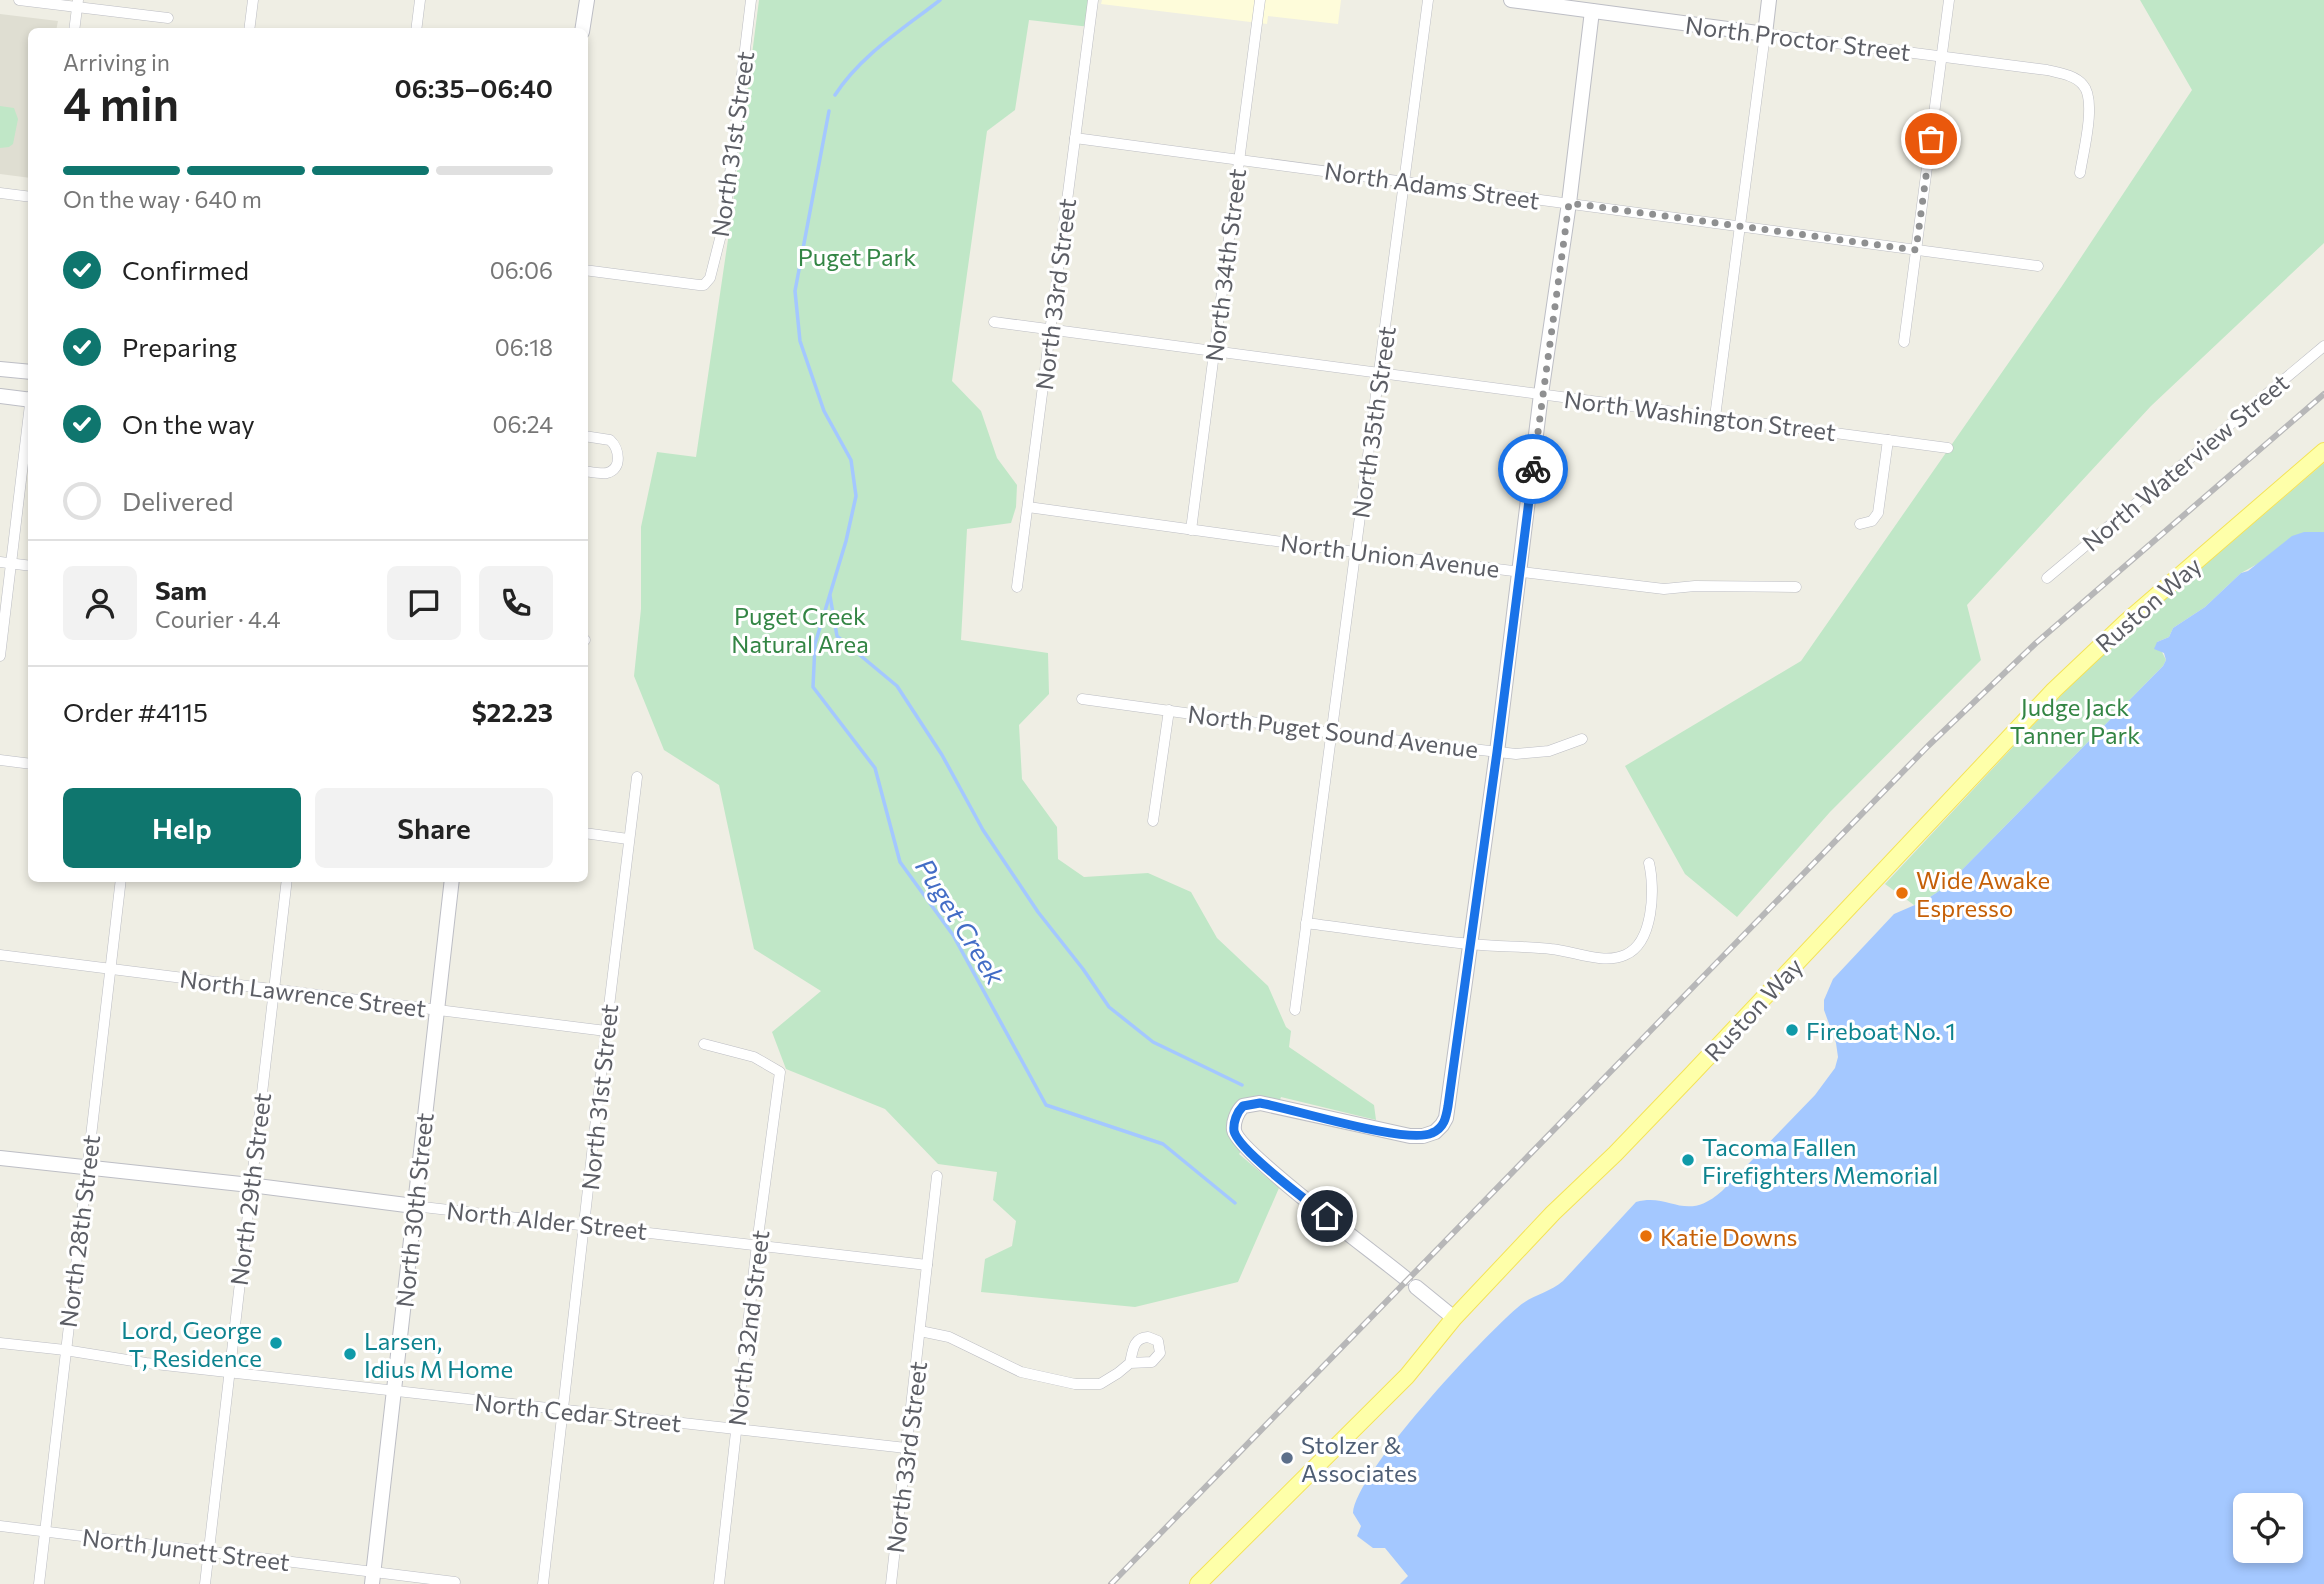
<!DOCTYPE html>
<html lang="en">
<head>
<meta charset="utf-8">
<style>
	:root { --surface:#fff; --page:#f2f2f2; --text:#222; --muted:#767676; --line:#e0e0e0; --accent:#0f766e }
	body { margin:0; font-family:Commissioner,sans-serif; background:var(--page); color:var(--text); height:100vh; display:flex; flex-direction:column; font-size:26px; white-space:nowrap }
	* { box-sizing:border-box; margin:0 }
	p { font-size:23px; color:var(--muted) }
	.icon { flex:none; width:38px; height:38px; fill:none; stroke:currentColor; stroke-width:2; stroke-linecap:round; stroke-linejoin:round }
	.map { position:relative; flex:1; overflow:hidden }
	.details { position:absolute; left:28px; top:28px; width:560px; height:854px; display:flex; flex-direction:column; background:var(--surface); border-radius:10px; box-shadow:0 4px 10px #0003 }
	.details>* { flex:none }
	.controls { position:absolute; left:2233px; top:1493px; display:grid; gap:14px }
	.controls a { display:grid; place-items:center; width:70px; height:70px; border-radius:10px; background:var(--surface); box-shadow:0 4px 10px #0003; font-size:35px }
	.pin { position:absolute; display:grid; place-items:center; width:60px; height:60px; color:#fff; margin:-30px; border:4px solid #fff; border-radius:50%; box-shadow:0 2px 7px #0007 }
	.courier { position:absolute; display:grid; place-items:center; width:70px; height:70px; margin:-35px; border:5px solid #1a73e8; border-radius:50%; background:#fff; color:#222; box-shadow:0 2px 9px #0007 }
	.overview em { font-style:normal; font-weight:600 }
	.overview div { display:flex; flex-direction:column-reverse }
	.overview { display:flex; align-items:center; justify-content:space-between; height:119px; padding:0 35px }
	h1 { font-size:46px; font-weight:600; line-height:52px }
	.bar { display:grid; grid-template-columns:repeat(4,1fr); gap:10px 7px; align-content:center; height:84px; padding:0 35px }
	.bar i { height:9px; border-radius:5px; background:var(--line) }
	.bar .active { background:var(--accent) }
	.bar p { grid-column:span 4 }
	.line { display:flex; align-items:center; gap:18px; padding:0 35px; border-top:2px solid var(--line) }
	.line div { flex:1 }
	.round { display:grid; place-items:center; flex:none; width:74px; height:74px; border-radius:10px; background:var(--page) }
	ol { padding:0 35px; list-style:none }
	li { display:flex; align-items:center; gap:21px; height:77px }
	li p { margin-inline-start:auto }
	li .icon { padding:7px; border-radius:50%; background:var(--accent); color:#fff; stroke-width:4 }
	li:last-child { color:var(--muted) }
	li i { width:38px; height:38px; border:4px solid var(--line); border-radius:50% }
	.action { display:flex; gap:14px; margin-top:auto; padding:14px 35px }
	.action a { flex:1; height:80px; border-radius:10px; background:var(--accent); color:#fff; font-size:28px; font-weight:600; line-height:80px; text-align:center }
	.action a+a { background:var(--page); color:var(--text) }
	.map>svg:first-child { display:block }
	.commercial { fill:#fefcda }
	.education { fill:#dfded2 }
	.green { fill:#c0e7c7 }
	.water { fill:#a4c8ff; fill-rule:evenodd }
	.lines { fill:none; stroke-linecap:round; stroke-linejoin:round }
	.stream { stroke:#a4c8ff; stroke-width:3.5 }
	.street-casing { stroke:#bcbdc3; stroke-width:11 }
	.secondary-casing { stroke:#bdbec5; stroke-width:16 }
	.primary-casing { stroke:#f4e358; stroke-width:18 }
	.street { stroke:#fff; stroke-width:10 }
	.secondary { stroke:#fff; stroke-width:14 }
	.primary { stroke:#feffa9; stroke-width:16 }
	.rail-casing { stroke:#b7b7b8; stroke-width:6 }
	.rail { stroke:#fff; stroke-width:3.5; stroke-dasharray:10; stroke-linecap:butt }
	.done { stroke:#8f9091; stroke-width:7; stroke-dasharray:0 12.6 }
	.route { stroke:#1a73e8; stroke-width:9 }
	.food-dot { fill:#e8710a; stroke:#fff; stroke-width:2.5 }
	.culture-dot { fill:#0f9aa8; stroke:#fff; stroke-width:2.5 }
	.service-dot { fill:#5c6f8a; stroke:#fff; stroke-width:2.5 }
	.labels { text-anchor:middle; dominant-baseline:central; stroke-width:6; stroke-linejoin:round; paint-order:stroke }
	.street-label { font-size:24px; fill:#5c5e65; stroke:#fff }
	.park-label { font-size:24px; fill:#338544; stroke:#fff }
	.food-label { font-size:24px; fill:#c56008; stroke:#fff; text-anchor:start }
	.culture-label { font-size:24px; fill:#0d838f; stroke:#fff; text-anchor:start }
	.service-label { font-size:24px; fill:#4e5e75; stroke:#fff; text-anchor:start }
	.water-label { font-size:26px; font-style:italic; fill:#436dc6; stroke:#fff }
</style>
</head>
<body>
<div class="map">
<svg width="2324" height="1584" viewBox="0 0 2324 1584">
	<rect width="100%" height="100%" fill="#efeee4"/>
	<polygon class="commercial" points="1102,0 1341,0 1338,24 1268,16 1267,24 1101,4"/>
	<polygon class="education" points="0,14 58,21 56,31 32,32 31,178 0,174"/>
	<g class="green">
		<polygon points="759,0 1093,0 1090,27 1029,20 1015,110 987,131 952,381 981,411 997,458 1017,485 1016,507 1011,523 967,529 961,640 1048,653 1049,694 1019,725 1022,779 1057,827 1058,859 1084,877 1148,873 1191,892 1217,938 1268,986 1286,1027 1291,1031 1289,1047 1374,1105 1376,1120 1281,1097 1280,1100 1267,1098 1238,1105 1242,1150 1239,1154 1279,1188 1238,1282 1135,1307 981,1292 985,1259 1012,1246 1016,1221 993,1200 997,1172 938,1164 885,1109 786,1069 772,1032 821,991 754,949 719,785 664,750 634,676 641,609 641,527 657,452 696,457 730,226"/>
		<polygon points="2140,0 2324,0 2324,243 2151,406 1967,605 1981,660 1830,812 1737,917 1685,874 1625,766 1801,661 2062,286 2192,90"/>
		<polygon points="0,106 14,108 18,119 13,144 9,147 0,148"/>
		<polygon points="2324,463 2324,532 2316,532 2241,573 2205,607 2173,628 2169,637 2157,642 2166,660 2163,666 1945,887 1924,901 1914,905 1885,884 2066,690 2130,629"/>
	</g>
	<path class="water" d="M2304,532H2324V1584H1400L1408,1576L1385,1548H1373L1357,1536L1361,1526L1353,1513C1356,1472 1482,1338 1517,1308C1531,1295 1549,1293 1563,1281L1636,1202C1671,1192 1685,1224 1722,1191L1815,1095L1835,1068L1838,1057L1836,1043L1824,1010V1000L1833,979L1894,914L1924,901L1945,887L2163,666L2166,660L2164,653L2154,649L2157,642L2169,637L2173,628L2205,607L2241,573L2248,571L2292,536ZM2245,1505H2291V1550H2245Z"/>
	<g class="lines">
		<g class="stream">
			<path d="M835,95C861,55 903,29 940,0"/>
			<polyline points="829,111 795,291 800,341 824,411 851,460 856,496 846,541 815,644 813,687 875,768 900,862 953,935 1046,1105 1163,1144 1235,1203"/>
			<polyline points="830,596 837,636 897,686 942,755 983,830 1038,912 1083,969 1109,1007 1153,1042 1242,1085"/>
		</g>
		<g class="street-casing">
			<g id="street">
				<polyline points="19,0 168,18"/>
				<polyline points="74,32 78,0"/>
				<polyline points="249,32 253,0"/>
				<polyline points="416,32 420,0"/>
				<polyline points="1075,138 2038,266"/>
				<polyline points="0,193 32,197"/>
				<polyline points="584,270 699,285 704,285 710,278 724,223 751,0"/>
				<polyline points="994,322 1948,448"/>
				<polyline points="1904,342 1949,0"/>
				<path d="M1715,417L1765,34L2047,70C2059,73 2075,75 2083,85C2097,100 2083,153 2080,173"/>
				<path d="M584,436L610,440C619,448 623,469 607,473C601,474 591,472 584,471"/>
				<polyline points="1028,507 1355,552 1664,589 1695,586 1796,587"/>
				<polyline points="1860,524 1872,521 1878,513 1888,440"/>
				<polyline points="1191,530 1260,0"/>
				<polyline points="0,562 32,566"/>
				<polyline points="2047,578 2324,346"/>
				<polyline points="1017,587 1093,0"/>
				<polyline points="584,640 585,640"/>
				<polyline points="0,656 31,396"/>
				<polyline points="1082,699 1332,733 1516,754 1549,751 1582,739"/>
				<polyline points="0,760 32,764"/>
				<polyline points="1153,821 1169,710"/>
				<polyline points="584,833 628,839"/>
				<path d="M1306,923C1361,930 1416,939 1471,944C1497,947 1524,946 1551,949C1574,951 1603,965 1625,955C1654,943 1655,888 1649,863"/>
				<polyline points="0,955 606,1031"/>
				<polyline points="1295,1010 1428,0"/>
				<polyline points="704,1044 754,1057 780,1072 757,1244 719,1584"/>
				<polyline points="414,1206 927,1265"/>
				<path d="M920,1331L949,1337L1021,1372L1075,1384H1100L1118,1373L1130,1363L1152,1362L1160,1353L1158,1341L1148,1337C1133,1338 1133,1350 1130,1363"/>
				<polyline points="0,1343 65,1350 146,1363 906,1448"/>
				<polyline points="0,1526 455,1582"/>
				<polyline points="39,1584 121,878"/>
				<polyline points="205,1584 287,878"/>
				<polyline points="543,1584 606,1031 637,777"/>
				<polyline points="891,1584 937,1176"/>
			</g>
		</g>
		<g class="secondary-casing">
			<g id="secondary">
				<polyline points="1511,0 1765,34 1769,0"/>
				<polyline points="582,32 587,0"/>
				<polyline points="0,369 32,372"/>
				<polyline points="0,396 32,400"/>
				<polyline points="0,1158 250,1185 414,1206"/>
				<path d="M1405,1278C1380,1257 1237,1152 1234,1130C1233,1122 1237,1112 1243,1106L1260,1103L1410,1136H1423L1435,1132L1442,1125L1446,1118L1497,752L1541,394L1569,203L1592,11"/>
				<polyline points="1416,1287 1454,1318"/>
				<polyline points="372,1584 452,878"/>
			</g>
		</g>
		<g class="primary-casing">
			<polyline id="primary" points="1198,1584 1407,1376 1454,1318 1553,1213 1615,1154 1690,1076 2054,690 2126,622 2324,451"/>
		</g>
		<use href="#street" class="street"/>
		<use href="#secondary" class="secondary"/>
		<use href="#primary" class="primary"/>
		<g class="rail-casing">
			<polyline id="rail" points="1111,1584 1928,746 2036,643 2324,394"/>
		</g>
		<use href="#rail" class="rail"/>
	</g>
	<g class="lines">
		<polyline class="done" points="1533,469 1569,203 1916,250 1931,139"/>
		<path class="route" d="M1327,1216C1310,1203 1238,1150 1234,1131C1233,1122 1237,1112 1243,1106L1260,1103C1294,1109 1407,1145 1432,1133C1444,1128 1446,1118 1448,1106L1497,752L1533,469"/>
	</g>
	<g class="food-dot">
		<circle cx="1902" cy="893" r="7"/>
		<circle cx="1646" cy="1236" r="7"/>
	</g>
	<g class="culture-dot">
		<circle cx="1792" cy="1030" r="7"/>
		<circle cx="1688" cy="1160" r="7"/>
		<circle cx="276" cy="1343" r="7"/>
		<circle cx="350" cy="1354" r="7"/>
	</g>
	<circle class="service-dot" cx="1287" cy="1458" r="7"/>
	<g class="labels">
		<g class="street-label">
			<text transform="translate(1798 38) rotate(7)">North Proctor Street</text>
			<text transform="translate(732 144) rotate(-82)">North 31st Street</text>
			<text transform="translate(1432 185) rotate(8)">North Adams Street</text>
			<text transform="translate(1225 265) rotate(-83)">North 34th Street</text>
			<text transform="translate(1055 294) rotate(-83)">North 33rd Street</text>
			<text transform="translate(1700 415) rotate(7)">North Washington Street</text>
			<text transform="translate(1373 422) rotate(-82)">North 35th Street</text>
			<text transform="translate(2185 462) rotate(-40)">North Waterview Street</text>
			<text transform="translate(1390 555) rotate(7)">North Union Avenue</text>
			<text transform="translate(2148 604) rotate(-41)">Ruston Way</text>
			<text transform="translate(1333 731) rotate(7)">North Puget Sound Avenue</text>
			<text transform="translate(303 993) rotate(7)">North Lawrence Street</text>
			<text transform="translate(1753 1009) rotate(-47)">Ruston Way</text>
			<text transform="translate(599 1097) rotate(-84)">North 31st Street</text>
			<text transform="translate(250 1189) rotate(-83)">North 29th Street</text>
			<text transform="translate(414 1210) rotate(-84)">North 30th Street</text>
			<text transform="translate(547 1220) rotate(6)">North Alder Street</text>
			<text transform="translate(79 1231) rotate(-83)">North 28th Street</text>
			<text transform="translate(748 1328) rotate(-83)">North 32nd Street</text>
			<text transform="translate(578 1412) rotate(6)">North Cedar Street</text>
			<text transform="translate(906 1457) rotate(-83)">North 33rd Street</text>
			<text transform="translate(186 1549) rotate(7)">North Junett Street</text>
		</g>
		<g class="park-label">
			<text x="857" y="256">Puget Park</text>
			<text x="800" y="615">Puget Creek<tspan x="800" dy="28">Natural Area</tspan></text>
			<text x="2075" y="706">Judge Jack<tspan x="2075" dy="28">Tanner Park</tspan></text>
		</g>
		<g class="food-label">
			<text x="1916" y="879">Wide Awake<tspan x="1916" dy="28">Espresso</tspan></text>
			<text x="1660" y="1236">Katie Downs</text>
		</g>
		<g class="culture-label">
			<text x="1806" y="1030">Fireboat No. 1</text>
			<text x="1702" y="1146">Tacoma Fallen<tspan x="1702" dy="28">Firefighters Memorial</tspan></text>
			<text x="262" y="1329" text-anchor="end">Lord, George<tspan x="262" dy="28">T, Residence</tspan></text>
			<text x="364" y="1340">Larsen,<tspan x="364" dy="28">Idius M Home</tspan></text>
		</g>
		<g class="service-label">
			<text x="1301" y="1444">Stolzer &amp;<tspan x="1301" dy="28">Associates</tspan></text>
		</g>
		<g class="water-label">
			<text transform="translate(961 921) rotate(58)">Puget Creek</text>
		</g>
	</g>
</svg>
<div class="controls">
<a><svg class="icon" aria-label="locate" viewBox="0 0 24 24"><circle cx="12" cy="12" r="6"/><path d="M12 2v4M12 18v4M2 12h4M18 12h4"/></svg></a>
</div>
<div class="pin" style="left:1931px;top:139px;background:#ea580c"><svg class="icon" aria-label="bag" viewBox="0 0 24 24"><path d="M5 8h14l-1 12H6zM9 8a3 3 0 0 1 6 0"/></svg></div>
<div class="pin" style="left:1327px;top:1216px;background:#1f2937"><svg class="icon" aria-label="home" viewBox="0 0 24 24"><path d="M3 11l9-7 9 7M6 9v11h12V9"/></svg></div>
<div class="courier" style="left:1533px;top:469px"><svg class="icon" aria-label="bike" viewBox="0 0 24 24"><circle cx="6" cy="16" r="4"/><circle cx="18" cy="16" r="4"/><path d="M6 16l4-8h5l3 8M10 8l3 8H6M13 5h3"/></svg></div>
<section class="details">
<div class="overview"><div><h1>4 min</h1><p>Arriving in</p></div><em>06:35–06:40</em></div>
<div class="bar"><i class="active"></i><i class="active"></i><i class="active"></i><i></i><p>On the way · 640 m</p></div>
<ol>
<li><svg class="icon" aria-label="check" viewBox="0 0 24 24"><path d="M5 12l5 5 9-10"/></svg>Confirmed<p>06:06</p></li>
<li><svg class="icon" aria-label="check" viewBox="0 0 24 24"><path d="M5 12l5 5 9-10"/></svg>Preparing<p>06:18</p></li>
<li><svg class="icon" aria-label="check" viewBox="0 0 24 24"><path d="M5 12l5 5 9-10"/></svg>On the way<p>06:24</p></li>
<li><i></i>Delivered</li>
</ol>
<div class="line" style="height:126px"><a class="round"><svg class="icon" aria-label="person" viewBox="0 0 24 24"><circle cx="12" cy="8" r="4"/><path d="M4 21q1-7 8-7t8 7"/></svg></a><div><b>Sam</b><p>Courier · 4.4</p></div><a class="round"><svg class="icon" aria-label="chat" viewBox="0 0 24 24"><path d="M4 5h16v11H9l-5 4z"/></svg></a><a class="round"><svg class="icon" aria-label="phone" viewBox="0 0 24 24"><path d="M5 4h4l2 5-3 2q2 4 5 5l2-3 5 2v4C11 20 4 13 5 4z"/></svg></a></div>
<div class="line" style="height:91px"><div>Order #4115</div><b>$22.23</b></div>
<div class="action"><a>Help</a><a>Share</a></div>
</section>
</div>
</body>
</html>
